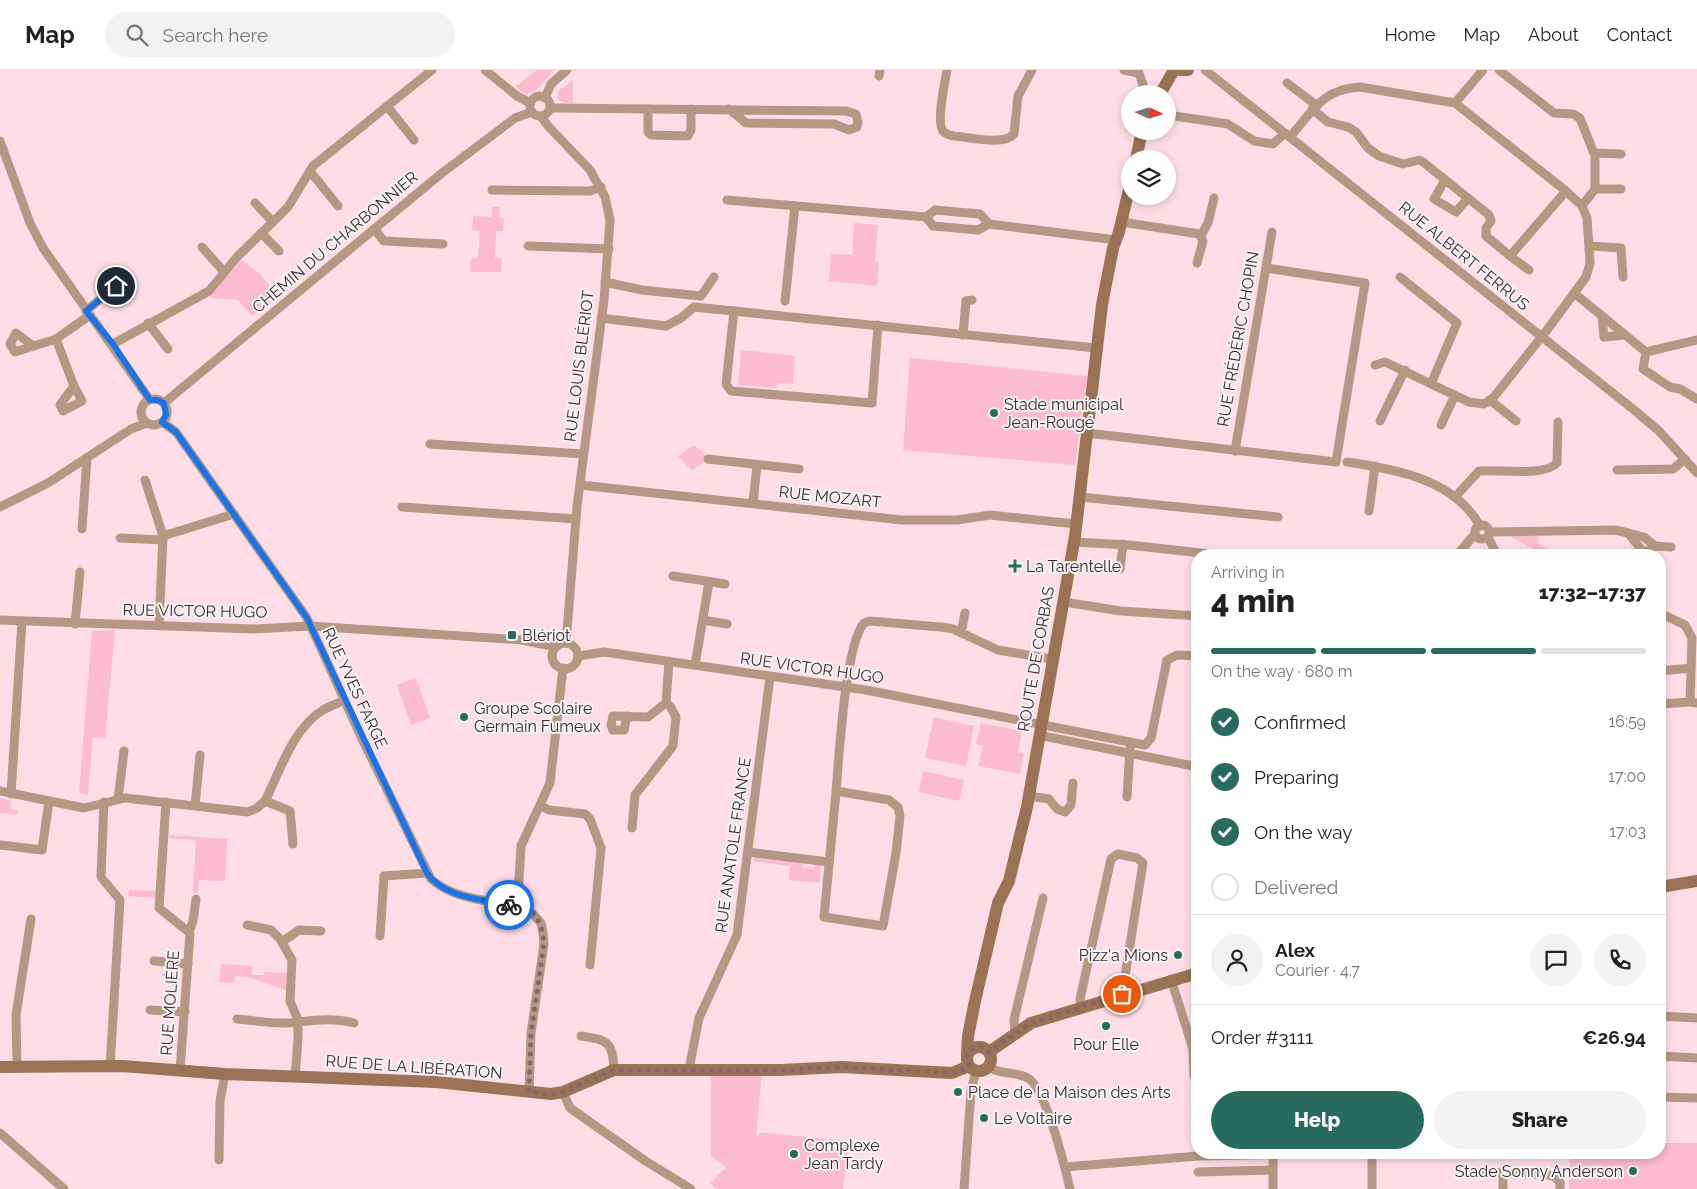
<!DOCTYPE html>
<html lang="en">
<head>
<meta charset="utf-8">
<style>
	:root { --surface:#fff; --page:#f2f2f2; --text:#202124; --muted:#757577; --line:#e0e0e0; --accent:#266b5d }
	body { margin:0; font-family:Raleway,sans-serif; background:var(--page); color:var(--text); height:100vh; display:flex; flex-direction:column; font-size:19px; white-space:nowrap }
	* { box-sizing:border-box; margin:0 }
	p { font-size:16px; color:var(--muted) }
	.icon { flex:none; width:28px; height:28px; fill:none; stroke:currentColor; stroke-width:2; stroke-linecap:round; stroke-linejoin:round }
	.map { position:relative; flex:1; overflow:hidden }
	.sheet { position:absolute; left:1191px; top:479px; width:475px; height:610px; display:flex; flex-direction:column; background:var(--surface); border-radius:20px; box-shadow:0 2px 8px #0003 }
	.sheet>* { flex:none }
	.needle { width:32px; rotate:94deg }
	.controls { position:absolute; left:1121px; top:15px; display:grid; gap:10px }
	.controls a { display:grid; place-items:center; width:55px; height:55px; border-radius:50%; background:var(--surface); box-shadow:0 2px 8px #0003; font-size:25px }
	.pin { position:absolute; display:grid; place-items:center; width:42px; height:42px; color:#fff; margin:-21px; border:2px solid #fff; border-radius:50%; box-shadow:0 1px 5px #0007 }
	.courier { position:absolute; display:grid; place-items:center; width:50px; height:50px; margin:-25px; border:4px solid #1a73e8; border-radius:50%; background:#fff; color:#222; box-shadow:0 1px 6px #0007 }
	.summary em { font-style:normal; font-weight:800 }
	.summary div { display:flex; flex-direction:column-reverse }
	.summary { display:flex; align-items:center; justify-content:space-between; height:85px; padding:0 20px }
	h1 { font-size:32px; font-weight:800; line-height:38px }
	.bar { display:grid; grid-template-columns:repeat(4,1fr); gap:8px 5px; align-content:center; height:60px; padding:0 20px }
	.bar i { height:6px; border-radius:4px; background:var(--line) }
	.bar .selected { background:var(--accent) }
	.bar p { grid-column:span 4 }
	.line { display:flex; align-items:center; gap:12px; padding:0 20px; border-top:1px solid var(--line) }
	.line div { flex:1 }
	.round { display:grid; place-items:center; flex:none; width:52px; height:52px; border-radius:26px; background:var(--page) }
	ol { padding:0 20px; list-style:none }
	li { display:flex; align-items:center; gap:15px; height:55px }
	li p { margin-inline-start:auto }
	li .icon { padding:5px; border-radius:50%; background:var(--accent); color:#fff; stroke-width:4 }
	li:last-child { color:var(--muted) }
	li i { width:28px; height:28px; border:2px solid var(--line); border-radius:50% }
	.primary-button { display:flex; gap:10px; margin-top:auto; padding:10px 20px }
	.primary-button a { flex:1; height:58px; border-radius:30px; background:var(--accent); color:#fff; font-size:20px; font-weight:800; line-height:58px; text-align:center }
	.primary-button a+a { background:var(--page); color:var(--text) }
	header { display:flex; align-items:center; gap:30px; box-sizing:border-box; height:70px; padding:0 25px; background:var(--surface); border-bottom:1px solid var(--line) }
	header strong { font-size:24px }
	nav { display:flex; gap:28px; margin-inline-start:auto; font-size:18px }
	.search { width:350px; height:45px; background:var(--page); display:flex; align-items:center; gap:12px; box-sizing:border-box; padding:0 18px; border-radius:28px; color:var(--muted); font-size:19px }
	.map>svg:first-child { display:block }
	.green { fill:#fcbbd0 }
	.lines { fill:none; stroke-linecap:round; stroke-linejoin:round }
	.street { stroke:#b59884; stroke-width:9 }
	.secondary { stroke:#9b7253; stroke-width:12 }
	.done { stroke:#856570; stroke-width:5; stroke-dasharray:0 9 }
	.route { stroke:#1a73e8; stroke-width:6 }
	.poi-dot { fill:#266b5d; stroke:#f4f4f4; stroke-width:2 }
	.labels { text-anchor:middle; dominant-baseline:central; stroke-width:4; stroke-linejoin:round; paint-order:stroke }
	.street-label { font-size:16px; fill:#442530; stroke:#f4f4f4 }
	.poi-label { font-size:16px; fill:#442530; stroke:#f4f4f4; text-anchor:start }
</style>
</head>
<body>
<header>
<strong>Map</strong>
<div class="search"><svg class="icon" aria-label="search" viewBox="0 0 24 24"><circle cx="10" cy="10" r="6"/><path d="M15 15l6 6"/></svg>Search here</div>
<nav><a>Home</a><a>Map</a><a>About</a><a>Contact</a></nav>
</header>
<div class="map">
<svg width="1697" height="1119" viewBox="0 0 1697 1119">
	<rect width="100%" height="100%" fill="#ffdde7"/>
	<g class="green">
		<polygon points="537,0 553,0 539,18 526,25 516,16"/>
		<polygon points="573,10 573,33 564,33 557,29 558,21"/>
		<polygon points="492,137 500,137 499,147 504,148 503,161 496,161 495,188 502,188 501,202 470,202 471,189 478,188 480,161 472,160 473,146 492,147"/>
		<polygon points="854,153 878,155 875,191 879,192 877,216 829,211 831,184 852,185"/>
		<polygon points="241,190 259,203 277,225 252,246 238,230 209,228"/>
		<polygon points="741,280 795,286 793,314 778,313 775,318 738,315"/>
		<polygon points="910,288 1087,306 1075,395 903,380"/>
		<polygon points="694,375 705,384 703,393 692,400 678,386"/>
		<polygon points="1509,466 1538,466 1539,475 1560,485 1545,485"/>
		<polygon points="115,560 105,668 93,667 88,725 79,723 92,561"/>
		<polygon points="416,608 430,648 411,655 397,615"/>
		<polygon points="934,647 974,656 966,696 925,688"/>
		<polygon points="981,653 1022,661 1018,682 1024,683 1020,704 978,696 983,676 976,674"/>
		<polygon points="923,701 964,710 959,731 919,722"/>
		<polygon points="0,728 11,731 10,739 18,741 17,745 0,743"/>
		<polygon points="169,765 227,769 225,811 199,810 198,823 193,823 196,770 169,768"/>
		<polygon points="759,785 804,792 803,798 814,799 815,793 821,794 819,813 789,810 790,796 753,791 754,788"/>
		<polygon points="129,820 155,821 155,828 128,826"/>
		<polygon points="221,894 252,896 252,905 263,905 264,902 287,903 286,920 248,907 235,906 234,913 219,912"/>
		<polygon points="711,1003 762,1003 756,1068 760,1063 766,1063 849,1071 843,1119 717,1119 710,1114 726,1097 711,1086"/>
		<polygon points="1660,1073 1697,1073 1697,1119 1569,1119 1570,1083 1660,1082"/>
	</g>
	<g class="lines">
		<g class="street">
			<polyline points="485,0 517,26 530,33"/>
			<path d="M947,0C945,12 936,52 943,61C945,64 949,65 954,66C969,67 1004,76 1014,64L1018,26L1032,0"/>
			<polyline points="1124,0 1139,3 1146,24"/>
			<polyline points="1205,0 1633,339 1659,361 1697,403"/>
			<polyline points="1499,0 1554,43 1573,44 1580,48 1595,86 1595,119 1582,136"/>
			<polyline points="879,6 880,0"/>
			<polyline points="1287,13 1316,35"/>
			<circle cx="540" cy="36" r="10"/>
			<polyline points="545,28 551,14 567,0"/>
			<polyline points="1455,33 1483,0"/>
			<polyline points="387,36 414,70"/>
			<polyline points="550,38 556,38 846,41 856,44 858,52 857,57 849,60 834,54 746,53 729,39"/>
			<polyline points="648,39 648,62 651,65 688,66 691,60 691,39"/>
			<polyline points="1312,39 1328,52 1348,57 1356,62 1368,78 1379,86 1403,94 1419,90 1423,92 1489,145 1491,151 1486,158 1486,166 1510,186 1566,121"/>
			<polyline points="1168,45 1228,54 1254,71 1273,74 1285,63"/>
			<polyline points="541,46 548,56 590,100 605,127 610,150 604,230 577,436 566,573"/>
			<path d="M1290,67C1313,41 1322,19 1360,17L1455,33L1566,121L1582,136L1587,148L1590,193L1586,207L1547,260L1493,328L1484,334L1469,332L1385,292L1375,295"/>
			<polyline points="0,71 30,153 43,178 150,330"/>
			<polyline points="1595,83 1621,84"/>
			<polyline points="310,101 338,136"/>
			<polyline points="1445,110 1434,129 1456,142 1468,128"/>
			<polyline points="1595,119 1621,119"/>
			<polyline points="492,120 590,121 601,117"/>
			<polyline points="727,130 926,147 935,140 980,144 989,154 1116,170"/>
			<polyline points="255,133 273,152"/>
			<polyline points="926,147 933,156 978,160 989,154"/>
			<polyline points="1122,152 1199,164 1203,171 1197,193"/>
			<polyline points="374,159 384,171 443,174"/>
			<polyline points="261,163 279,181"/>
			<polyline points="1201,165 1208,153 1214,128"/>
			<polyline points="528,176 609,179"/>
			<polyline points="1590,176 1621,178 1623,207"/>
			<polyline points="202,177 224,202"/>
			<polyline points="1510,186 1529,200"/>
			<polyline points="1400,207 1457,253 1431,314"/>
			<polyline points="605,212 642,220 701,226 714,207"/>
			<polyline points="1574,223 1646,282"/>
			<polyline points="785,231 795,136"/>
			<polyline points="86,241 116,216"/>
			<polyline points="734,241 726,314 731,321 872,333 878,255"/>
			<polyline points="1602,246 1604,267 1625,265"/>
			<polyline points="601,248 666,256 681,248 694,237 1096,278"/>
			<polyline points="148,253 168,279"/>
			<polyline points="963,265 966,231 972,230"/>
			<polyline points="113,274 209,221 237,187 288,137 313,96 432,0"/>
			<polyline points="32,275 16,263 10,274 15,282 56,269"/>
			<polyline points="1646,282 1643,299 1670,317 1680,319 1697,329"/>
			<polyline points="1646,282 1697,270"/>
			<polyline points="74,316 82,331 63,341 60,335 74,316 56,269 90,245"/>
			<circle cx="154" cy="342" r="13"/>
			<polyline points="1490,330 1516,351"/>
			<polyline points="164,333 442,103 515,48 532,42"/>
			<polyline points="1380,351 1405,300"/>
			<path d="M162,352L176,362L307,548L363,671L431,809C453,829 486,830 514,836L519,834"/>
			<polyline points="1441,355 1455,325"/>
			<polyline points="1087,363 1336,392 1365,213 1266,198"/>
			<polyline points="430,374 583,384"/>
			<polyline points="1235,381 1272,162"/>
			<polyline points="708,389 799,399"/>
			<path d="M1347,392C1395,399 1454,409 1480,456"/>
			<polyline points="1617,400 1673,399 1685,389"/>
			<polyline points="145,410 163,466"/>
			<polyline points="580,415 902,450 957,450 990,445 1076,454"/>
			<polyline points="1080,427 1278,447"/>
			<path d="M1455,427L1479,401C1499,399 1544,407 1557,393L1558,352"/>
			<polyline points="753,433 757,395"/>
			<polyline points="0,437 48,413 131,359 147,353"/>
			<polyline points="402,437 576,449"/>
			<polyline points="1369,441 1375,396"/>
			<circle cx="1482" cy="462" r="7"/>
			<polyline points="82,459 87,388"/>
			<polyline points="1490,462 1615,460 1628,463 1644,483 1655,476 1671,477"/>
			<polyline points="1628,463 1644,467 1655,476"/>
			<polyline points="1488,467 1497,485"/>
			<polyline points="120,468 163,470"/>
			<polyline points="1074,472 1129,475 1219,485"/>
			<polyline points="1457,485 1475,464"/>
			<polyline points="1120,499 1123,474"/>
			<polyline points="673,506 725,514"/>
			<polyline points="1064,532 1121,541 1198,546"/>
			<polyline points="1660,543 1685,555 1692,568 1690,632 1697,633"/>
			<polyline points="0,550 254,559 310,556 522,570 556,577"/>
			<polyline points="703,550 727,554"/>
			<polyline points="75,554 80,502"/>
			<polyline points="159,556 163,466 234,444"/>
			<polyline points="942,557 953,559 998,580 1052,589"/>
			<polyline points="961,563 965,543"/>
			<circle cx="565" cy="586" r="13"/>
			<polyline points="578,586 604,582 866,620 1145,675 1151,668 1167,590 1177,585 1198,586"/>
			<polyline points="695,595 709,512"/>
			<polyline points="1660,601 1691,598"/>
			<polyline points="666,633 669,591"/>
			<polyline points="1660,634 1690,632"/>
			<polyline points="627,646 624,660 613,660 611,655 613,646 648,647 666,633 670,636 676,647 673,676 635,725 632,758"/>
			<polyline points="1038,665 1198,697"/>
			<path d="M0,721L84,738L125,728L248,742L257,738L265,731C280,701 293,658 323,640C330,636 337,634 344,630"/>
			<path d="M836,721L889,730L898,737L900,746L896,783L883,856L824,847C828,805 832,764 836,722C839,688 845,575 864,553L870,551L940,557"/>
			<polyline points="11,724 22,551"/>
			<polyline points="1029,726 1049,729 1057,739 1065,742 1071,735 1073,713"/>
			<polyline points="1127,727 1130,678"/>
			<polyline points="1197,727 1198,723"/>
			<polyline points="118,729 124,681"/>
			<polyline points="265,731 290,741 293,774"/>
			<polyline points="104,732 101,807 120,830 110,997"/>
			<polyline points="166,732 159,838 190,863 180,1000"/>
			<polyline points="195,736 200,685"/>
			<polyline points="541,736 549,740 585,744 590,749 601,778 590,895"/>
			<polyline points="1,775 42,780 49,731"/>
			<polyline points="748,782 829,792"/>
			<polyline points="247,855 271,860 280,869 292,890 290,931 298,950 298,969 295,1007"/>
			<polyline points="189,862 193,851 196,829"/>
			<polyline points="380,866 384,806 427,803"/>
			<polyline points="282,872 299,860 321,861"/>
			<polyline points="154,891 188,894"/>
			<polyline points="1171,909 1193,979 1194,1006 1198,1014"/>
			<polyline points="1081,937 1080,929 1111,789 1118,784 1137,788 1143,793 1122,925"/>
			<polyline points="150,940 185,942"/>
			<polyline points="1660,946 1697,948"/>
			<path d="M237,949C253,950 272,954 288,953C310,951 332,947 354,953"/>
			<polyline points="1015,962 1014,950 1043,828"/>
			<path d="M581,966C607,970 613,971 614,1000"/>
			<polyline points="1660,986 1697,988"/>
			<polyline points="17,997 16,945 31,849"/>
			<path d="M988,997C1000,1005 1015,1001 1028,1008C1046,1019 1065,1097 1070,1119"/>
			<polyline points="689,999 699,948 737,865 770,607"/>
			<polyline points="529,1022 531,963 544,874 543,863 541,853 533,844 519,834 518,827 521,776 550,713 563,598"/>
			<polyline points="563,1022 570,1038 644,1090 691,1119"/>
			<polyline points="1660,1027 1697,1028"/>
			<polyline points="0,1063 64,1119"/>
			<polyline points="219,1090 220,1031 225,1004"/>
			<polyline points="1065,1097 1198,1086 1393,1082"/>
			<polyline points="1198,1102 1273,1100"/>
			<polyline points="1484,1102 1549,1105 1555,1107 1560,1112 1560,1119"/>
			<polyline points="964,1119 971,1021 976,1001"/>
			<polyline points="1273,1119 1273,1085"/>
			<polyline points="1372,1119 1372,1083"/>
			<polyline points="1503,1119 1503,1103"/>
		</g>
		<g class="secondary">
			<polyline points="1180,0 1188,0"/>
			<polyline points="1160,24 1174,0"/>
			<polyline points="1136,89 1142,61"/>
			<polyline points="1660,817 1697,811"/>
			<circle cx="979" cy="989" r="12"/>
			<polyline points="989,982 1031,953 1198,903"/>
			<polyline points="967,986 968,966 975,931 998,833 1009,811 1027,737 1075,466 1102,235 1113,178 1119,162 1130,115"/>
			<polyline points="0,997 122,996 225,1004 436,1012 551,1024 563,1022 614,1000 781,1000 841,997 952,1003 969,996"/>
		</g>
	</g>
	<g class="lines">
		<path class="done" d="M509,835C513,836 517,834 521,835C538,841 543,859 544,874L531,963L529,1022L551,1024L562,1022L614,1000H781L841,997L955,1003L969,996L967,986L973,978L982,977L989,982L1031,953L1122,924"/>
		<path class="route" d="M116,216L86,241L113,274L150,330H157L164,333L166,345L162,352L176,362L307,548L427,803C444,828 481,829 509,835"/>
	</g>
	<g class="poi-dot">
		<circle cx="994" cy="343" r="5"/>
		<path d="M1012.5 488.5h5v5h5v5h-5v5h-5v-5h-5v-5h5z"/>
		<rect x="507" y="560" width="10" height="10" rx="2.5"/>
		<circle cx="464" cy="647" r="5"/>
		<circle cx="1178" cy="885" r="5"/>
		<circle cx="1106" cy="956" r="5"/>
		<circle cx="958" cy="1022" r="5"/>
		<circle cx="984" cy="1048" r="5"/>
		<circle cx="794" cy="1084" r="5"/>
		<circle cx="1633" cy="1101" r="5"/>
	</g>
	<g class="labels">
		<g class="street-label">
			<text transform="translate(335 172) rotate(-40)">CHEMIN DU CHARBONNIER</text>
			<text transform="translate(1464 186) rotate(39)">RUE ALBERT FERRUS</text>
			<text transform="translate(1238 269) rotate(-80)">RUE FRÉDÉRIC CHOPIN</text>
			<text transform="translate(579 296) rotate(-83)">RUE LOUIS BLÉRIOT</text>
			<text transform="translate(830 427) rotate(6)">RUE MOZART</text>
			<text transform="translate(195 541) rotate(1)">RUE VICTOR HUGO</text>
			<text transform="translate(1036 589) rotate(-80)">ROUTE DE CORBAS</text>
			<text transform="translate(812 598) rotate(8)">RUE VICTOR HUGO</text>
			<text transform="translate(355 618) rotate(65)">RUE YVES FARGE</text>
			<text transform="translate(733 775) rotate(-82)">RUE ANATOLE FRANCE</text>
			<text transform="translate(170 933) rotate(-86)">RUE MOLIÈRE</text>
			<text transform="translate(414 997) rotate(4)">RUE DE LA LIBÉRATION</text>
		</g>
		<g class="poi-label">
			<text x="1004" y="334">Stade municipal<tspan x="1004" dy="18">Jean-Rougé</tspan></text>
			<text x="1026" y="496">La Tarentelle</text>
			<text x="522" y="565">Blériot</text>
			<text x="474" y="638">Groupe Scolaire<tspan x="474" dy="18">Germain Fumeux</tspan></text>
			<text x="1168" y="885" text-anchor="end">Pizz'a Mions</text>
			<text x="1106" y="974" text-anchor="middle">Pour Elle</text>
			<text x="968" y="1022">Place de la Maison des Arts</text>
			<text x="994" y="1048">Le Voltaire</text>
			<text x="804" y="1075">Complexe<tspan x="804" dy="18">Jean Tardy</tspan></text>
			<text x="1623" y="1101" text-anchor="end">Stade Sonny Anderson</text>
		</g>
	</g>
</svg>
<div class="controls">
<a><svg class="needle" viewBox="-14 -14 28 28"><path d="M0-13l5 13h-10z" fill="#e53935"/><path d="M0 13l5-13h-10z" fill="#757577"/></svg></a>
<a><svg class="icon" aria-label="layers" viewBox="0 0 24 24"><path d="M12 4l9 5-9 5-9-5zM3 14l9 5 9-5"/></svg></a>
</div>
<div class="pin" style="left:1122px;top:924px;background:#ea580c"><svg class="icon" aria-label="bag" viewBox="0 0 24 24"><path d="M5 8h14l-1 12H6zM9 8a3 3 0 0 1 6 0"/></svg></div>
<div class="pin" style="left:116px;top:216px;background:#1f2937"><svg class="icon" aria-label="home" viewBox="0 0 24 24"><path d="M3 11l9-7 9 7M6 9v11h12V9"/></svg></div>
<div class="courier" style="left:509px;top:835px"><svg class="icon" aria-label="bike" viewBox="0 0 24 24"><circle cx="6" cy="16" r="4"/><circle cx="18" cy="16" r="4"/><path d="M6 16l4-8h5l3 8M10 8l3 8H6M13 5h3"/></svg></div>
<section class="sheet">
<div class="summary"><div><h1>4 min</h1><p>Arriving in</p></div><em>17:32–17:37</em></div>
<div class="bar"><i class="selected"></i><i class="selected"></i><i class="selected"></i><i></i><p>On the way · 680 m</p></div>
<ol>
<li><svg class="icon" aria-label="check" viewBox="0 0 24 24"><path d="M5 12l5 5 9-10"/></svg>Confirmed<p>16:59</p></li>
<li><svg class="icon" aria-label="check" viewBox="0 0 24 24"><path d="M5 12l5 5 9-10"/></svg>Preparing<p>17:00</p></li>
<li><svg class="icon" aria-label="check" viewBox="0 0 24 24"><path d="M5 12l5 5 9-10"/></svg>On the way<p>17:03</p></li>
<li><i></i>Delivered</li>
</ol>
<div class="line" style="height:90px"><a class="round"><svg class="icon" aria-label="person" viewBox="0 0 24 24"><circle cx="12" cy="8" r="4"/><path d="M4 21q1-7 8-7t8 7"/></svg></a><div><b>Alex</b><p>Courier · 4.7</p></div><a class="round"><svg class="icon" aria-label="chat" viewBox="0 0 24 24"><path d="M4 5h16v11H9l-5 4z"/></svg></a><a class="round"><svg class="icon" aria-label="phone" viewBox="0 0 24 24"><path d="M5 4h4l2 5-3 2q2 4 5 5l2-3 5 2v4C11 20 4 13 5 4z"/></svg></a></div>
<div class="line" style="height:65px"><div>Order #3111</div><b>€26.94</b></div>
<div class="primary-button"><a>Help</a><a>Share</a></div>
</section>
</div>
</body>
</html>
